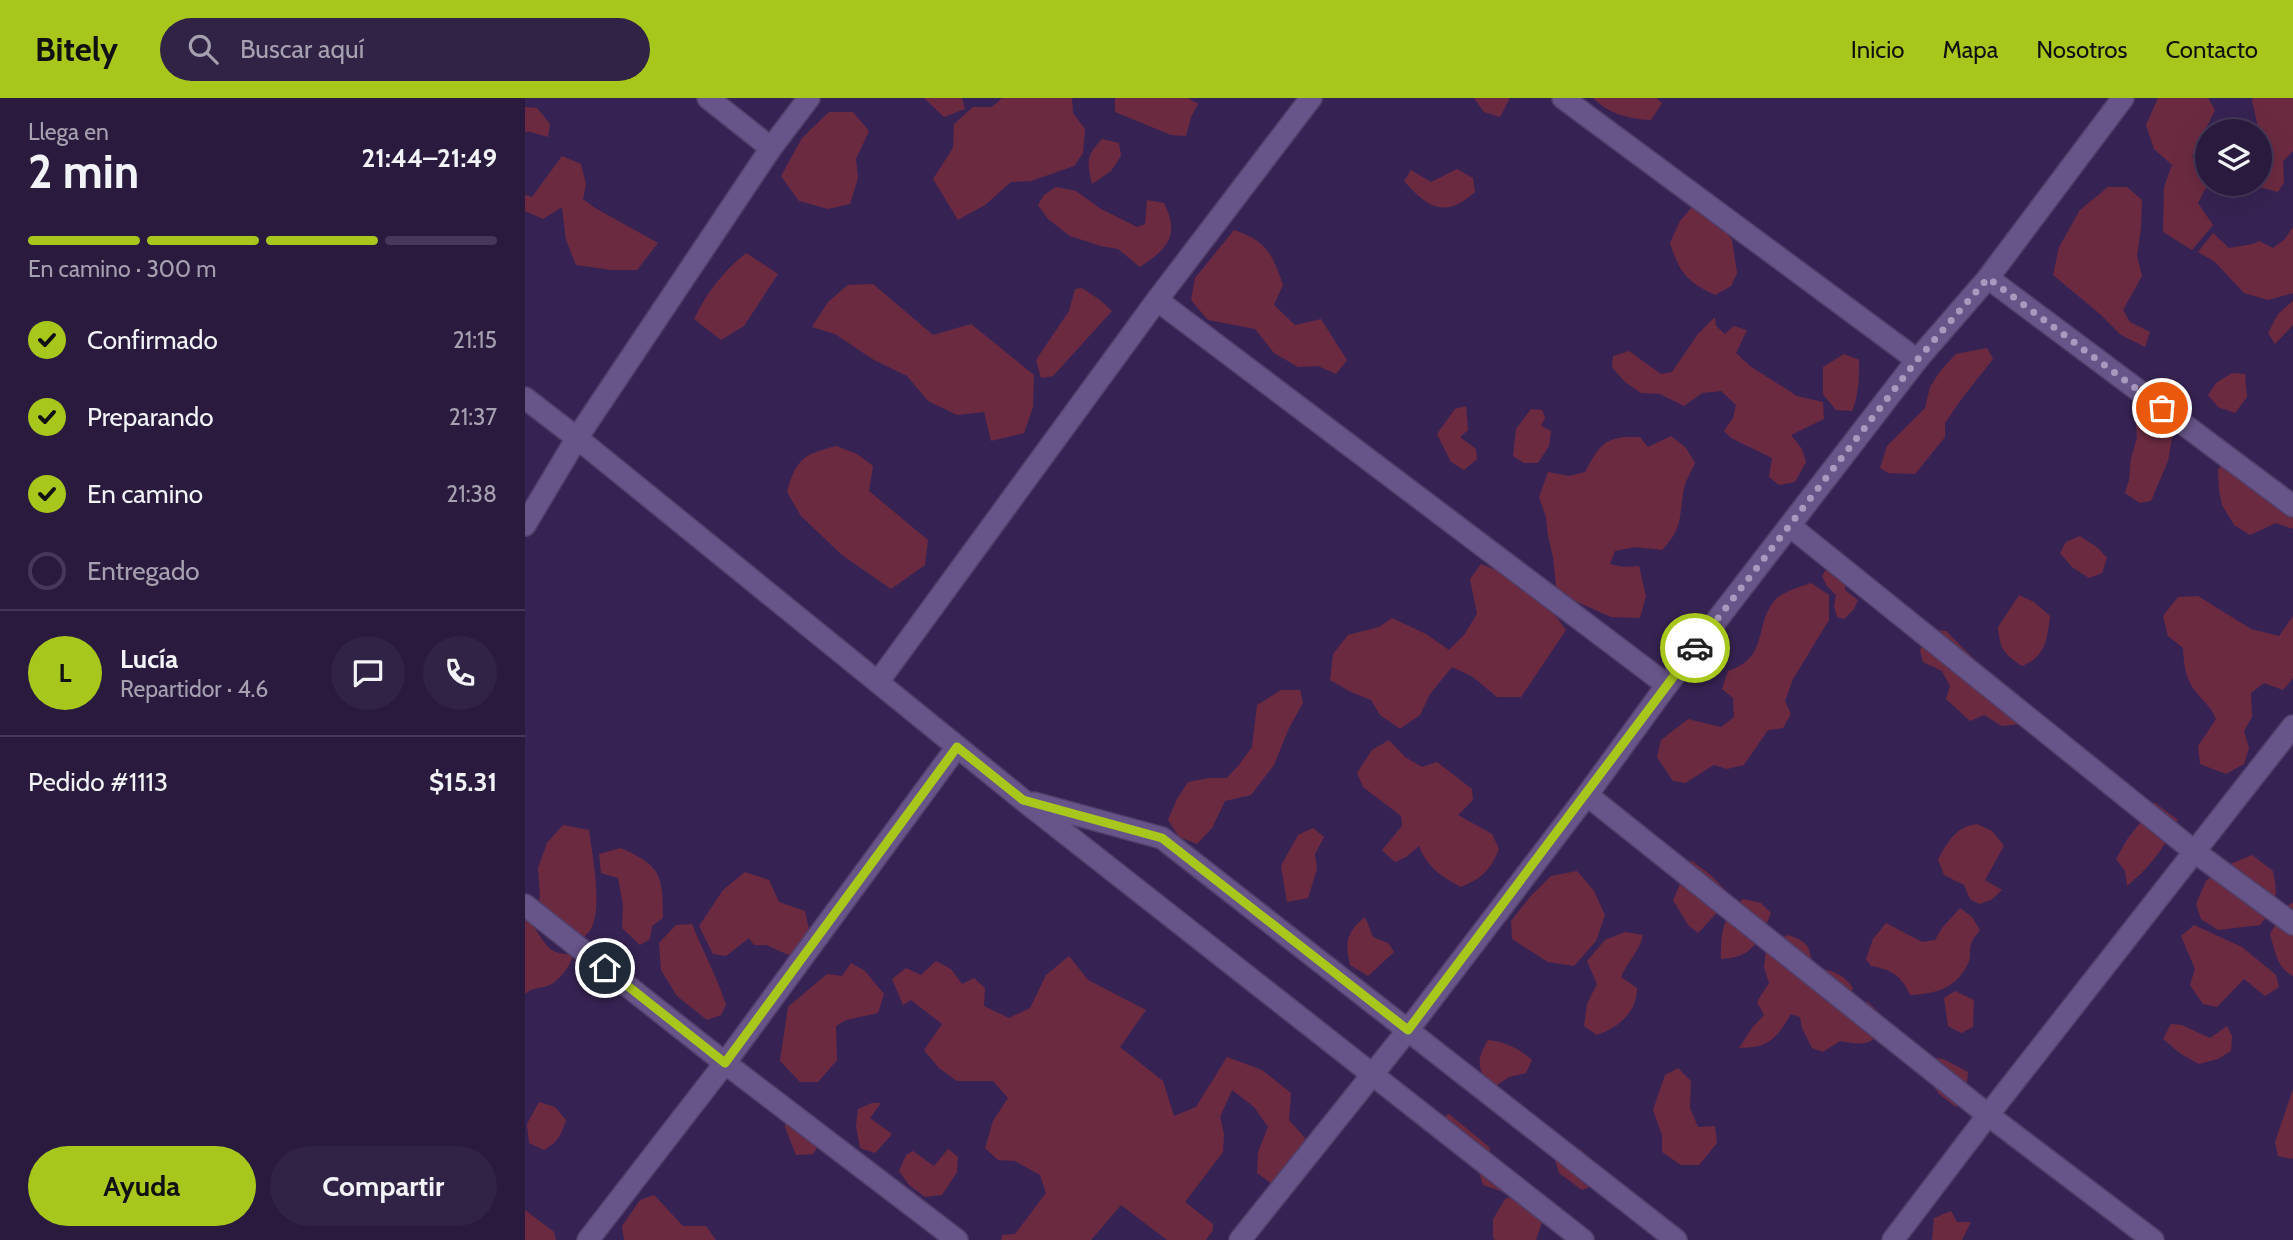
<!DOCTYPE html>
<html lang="es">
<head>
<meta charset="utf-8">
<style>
	:root { --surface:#291a3e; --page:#312345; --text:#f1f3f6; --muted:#a5a1b0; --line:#453858; --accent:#a8c71c }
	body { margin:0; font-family:Cabin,sans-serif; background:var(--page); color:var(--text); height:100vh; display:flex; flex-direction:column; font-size:26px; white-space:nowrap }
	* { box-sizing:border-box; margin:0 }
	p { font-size:23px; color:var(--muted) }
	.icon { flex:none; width:38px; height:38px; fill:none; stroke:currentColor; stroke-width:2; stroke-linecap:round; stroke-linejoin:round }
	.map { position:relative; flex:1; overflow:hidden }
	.drawer { display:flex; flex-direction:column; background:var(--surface); width:525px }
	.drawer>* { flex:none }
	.fabs { position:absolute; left:1670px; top:21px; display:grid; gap:14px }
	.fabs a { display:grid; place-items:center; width:77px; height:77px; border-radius:50%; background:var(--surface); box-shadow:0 7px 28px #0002,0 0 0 2px var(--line); font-size:35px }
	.pin { position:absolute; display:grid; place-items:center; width:60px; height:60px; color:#fff; margin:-30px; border:4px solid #fff; border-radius:50%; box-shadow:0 2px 7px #0007 }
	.courier { position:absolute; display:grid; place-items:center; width:70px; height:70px; margin:-35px; border:5px solid #a8c71c; border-radius:50%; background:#fff; color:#222; box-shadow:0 2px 9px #0007 }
	.headline em { font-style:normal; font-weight:700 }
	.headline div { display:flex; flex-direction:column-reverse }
	.headline { display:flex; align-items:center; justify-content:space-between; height:119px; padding:0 28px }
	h1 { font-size:46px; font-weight:700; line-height:52px }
	.bar { display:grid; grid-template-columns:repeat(4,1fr); gap:10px 7px; align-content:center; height:84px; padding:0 28px }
	.bar i { height:9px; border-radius:5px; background:var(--line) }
	.bar .selected { background:var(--accent) }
	.bar p { grid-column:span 4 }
	.line { display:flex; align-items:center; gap:18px; padding:0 28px; border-top:2px solid var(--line) }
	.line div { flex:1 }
	.round { display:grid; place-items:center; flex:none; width:74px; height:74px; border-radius:37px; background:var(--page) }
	ol { padding:0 28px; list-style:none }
	li { display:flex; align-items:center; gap:21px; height:77px }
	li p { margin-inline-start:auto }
	li .icon { padding:7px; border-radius:50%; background:var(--accent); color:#111; stroke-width:4 }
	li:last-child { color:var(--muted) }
	li i { width:38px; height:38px; border:4px solid var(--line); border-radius:50% }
	.button { display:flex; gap:14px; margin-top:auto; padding:14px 28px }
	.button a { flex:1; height:80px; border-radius:42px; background:var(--accent); color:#111; font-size:28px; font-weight:700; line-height:80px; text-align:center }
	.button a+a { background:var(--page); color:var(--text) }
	header { display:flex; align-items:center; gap:42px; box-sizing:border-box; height:98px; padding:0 35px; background:var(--accent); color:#111 }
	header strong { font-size:33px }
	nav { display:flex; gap:38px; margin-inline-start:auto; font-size:24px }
	.search { width:490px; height:63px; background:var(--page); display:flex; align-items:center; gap:18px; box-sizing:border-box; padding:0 24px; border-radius:38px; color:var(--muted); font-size:26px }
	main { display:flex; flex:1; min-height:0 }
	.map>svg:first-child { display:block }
	.green { fill:#6c2a41 }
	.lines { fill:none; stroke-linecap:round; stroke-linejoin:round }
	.minor-casing { stroke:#523f69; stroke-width:24 }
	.minor { stroke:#675488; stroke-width:21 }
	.done { stroke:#a79abe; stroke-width:7; stroke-dasharray:0 12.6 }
	.route { stroke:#a8c71c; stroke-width:9 }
</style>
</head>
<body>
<header>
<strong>Bitely</strong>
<div class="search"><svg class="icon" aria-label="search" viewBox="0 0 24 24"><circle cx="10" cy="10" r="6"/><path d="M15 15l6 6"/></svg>Buscar aquí</div>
<nav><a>Inicio</a><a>Mapa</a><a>Nosotros</a><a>Contacto</a></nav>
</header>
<main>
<section class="drawer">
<div class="headline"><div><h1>2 min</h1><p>Llega en</p></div><em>21:44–21:49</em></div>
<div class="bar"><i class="selected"></i><i class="selected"></i><i class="selected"></i><i></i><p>En camino · 300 m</p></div>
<ol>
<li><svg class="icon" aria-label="check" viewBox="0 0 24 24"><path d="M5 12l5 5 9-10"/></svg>Confirmado<p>21:15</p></li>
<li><svg class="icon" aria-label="check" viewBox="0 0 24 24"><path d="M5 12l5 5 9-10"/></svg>Preparando<p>21:37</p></li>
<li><svg class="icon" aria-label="check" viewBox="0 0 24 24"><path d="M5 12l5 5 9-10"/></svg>En camino<p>21:38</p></li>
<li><i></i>Entregado</li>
</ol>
<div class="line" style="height:126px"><b class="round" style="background:var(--accent);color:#111">L</b><div><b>Lucía</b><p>Repartidor · 4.6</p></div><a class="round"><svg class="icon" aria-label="chat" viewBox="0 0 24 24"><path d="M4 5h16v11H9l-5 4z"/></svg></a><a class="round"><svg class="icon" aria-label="phone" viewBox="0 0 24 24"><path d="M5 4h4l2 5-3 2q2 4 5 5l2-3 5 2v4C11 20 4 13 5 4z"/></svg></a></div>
<div class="line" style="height:91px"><div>Pedido #1113</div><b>$15.31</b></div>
<div class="button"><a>Ayuda</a><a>Compartir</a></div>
</section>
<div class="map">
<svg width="1768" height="1142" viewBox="0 0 1768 1142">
	<rect width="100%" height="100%" fill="#372353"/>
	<g class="green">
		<polygon points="399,0 437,0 440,11 419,19"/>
		<polygon points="477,0 547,0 548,15 560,31 558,55 549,68 506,83 486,84 460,107 433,122 408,81 428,50 429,26 448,9 467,9"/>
		<polygon points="590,0 663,0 673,6 666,19 661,38 646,37 590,14"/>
		<polygon points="949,0 984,0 984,2 975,19 959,14"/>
		<path d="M1068,0H1131L1137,5L1126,22C1104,21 1084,16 1068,0Z"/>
		<polygon points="1633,0 1683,0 1690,12 1667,59 1682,72 1683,86 1673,105 1688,127 1667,152 1638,134 1639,89 1647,67 1629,51 1621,27"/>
		<polygon points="1728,0 1768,0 1768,53 1758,63 1759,85 1753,94 1724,86 1734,86 1734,33 1727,3"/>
		<polygon points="0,9 12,10 25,26 23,39 2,33 0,35"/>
		<polygon points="304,14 328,14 344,33 331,61 333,80 325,106 303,111 274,103 256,78 277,40"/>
		<path d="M577,41L594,45L596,58L586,73L567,86C562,62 561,59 577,41Z"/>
		<polygon points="37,58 56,66 61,86 58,101 70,110 133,145 112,172 87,172 51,167 41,142 37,109 18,121 0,113 0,97 7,99"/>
		<path d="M932,71L948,80L950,94C920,121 903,110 879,83L886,72L906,84Z"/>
		<path d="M531,89L551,93L576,111L612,129L620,126L622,102L639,105C655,138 643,150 615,169L593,151L576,148L545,138L523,121L513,107L519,97Z"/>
		<polygon points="1583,89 1602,89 1617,102 1616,130 1612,158 1617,178 1598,212 1605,224 1625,234 1620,249 1596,237 1575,216 1528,177 1534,149 1555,112"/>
		<path d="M1166,110L1188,118L1207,142L1212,175L1206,188L1190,197C1161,183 1155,175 1145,145L1155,123Z"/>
		<polygon points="1768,129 1768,195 1743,202 1719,195 1690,164 1673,154 1688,135 1704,150 1728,146 1734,143 1748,150 1759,142"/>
		<path d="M709,132C742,143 747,156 758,187L749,207L770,227L796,221L822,262L811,276L793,268L773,269L749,255L730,231L683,222L666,202L670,180Z"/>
		<path d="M221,155L253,176L219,228L196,242L169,221C182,194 198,174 221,155Z"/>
		<polygon points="348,186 408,237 446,226 509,277 508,309 499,335 466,343 459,314 432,317 403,303 382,278 349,262 310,236 287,229 303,204 323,187"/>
		<polygon points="557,190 575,202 587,213 528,278 516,280 511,262 544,213 550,191"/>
		<polygon points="1768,203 1768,227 1750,246 1743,235 1753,216"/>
		<polygon points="1190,219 1191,228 1200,236 1209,228 1222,232 1211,255 1225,268 1272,298 1298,304 1299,321 1266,337 1277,351 1281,364 1270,384 1254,387 1244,379 1247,360 1206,340 1199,333 1208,320 1211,307 1196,293 1177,295 1159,308 1135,296 1116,295 1100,284 1087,269 1088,258 1104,253 1136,276 1147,274 1173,236"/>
		<polygon points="1462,250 1468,261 1438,299 1420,325 1420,339 1390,376 1363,375 1355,370 1362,348 1400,310 1405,289 1416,272 1431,256"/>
		<path d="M1319,256L1334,262C1334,280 1334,296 1327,313L1311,312L1298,296V269Z"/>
		<polygon points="1707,275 1720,276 1722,299 1710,315 1693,309 1683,297 1691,285"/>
		<polygon points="1619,290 1651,317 1643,363 1626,403 1615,405 1600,395 1604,382 1606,360 1612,340 1609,307"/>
		<polygon points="941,308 943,332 935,339 951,351 952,361 939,372 926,364 912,336 930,311"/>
		<polygon points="1006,311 1017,312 1020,320 1016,328 1026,333 1024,348 1013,365 999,365 988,358 991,331"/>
		<path d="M1146,338L1161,350L1170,365C1166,374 1159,385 1158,396C1154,422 1157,431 1137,452L1110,449L1090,453L1085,466L1098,469L1114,468L1121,498L1115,520L1086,519L1048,502L1031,489L1028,459L1023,438L1021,419L1014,399L1023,374L1044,378L1060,374C1076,344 1081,338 1115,339L1123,349Z"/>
		<path d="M311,348L332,356L348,368L344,393L403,442L400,467L366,491L317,457L276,418L262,394C271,361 279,356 311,348Z"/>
		<polygon points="1704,357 1768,402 1768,431 1751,425 1725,437 1709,427 1697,407 1694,392 1693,372"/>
		<polygon points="1555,438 1573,450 1582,460 1577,475 1564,480 1547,469 1535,455 1541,444"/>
		<polygon points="1307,463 1321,479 1320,492 1333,502 1329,511 1319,521 1312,519 1309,508 1311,497 1302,488 1297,478"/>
		<path d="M956,466C992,480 1019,500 1041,532L996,599H972L948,579L927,569L905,596L895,617L875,631L855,617L846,602L826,594L805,582L808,556L823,537L854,529L867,520L901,536L924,552L939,537L952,516L945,481Z"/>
		<path d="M1286,485L1304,497V522L1268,581L1260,603L1266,616L1258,630L1243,632L1219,667L1202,671L1189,667L1160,685L1148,683L1132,659L1136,642L1163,621L1196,629L1209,619L1208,600L1197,591L1203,573C1245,559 1228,528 1250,502C1257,494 1275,489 1286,485Z"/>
		<path d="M1494,497L1509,504L1525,518C1522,542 1521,558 1497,568C1478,555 1475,551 1473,529Z"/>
		<path d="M1673,498L1726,531L1754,538L1768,518V580L1758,592L1739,585L1726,595L1727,619L1719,633L1724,650L1719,666L1701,676L1675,666L1673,648L1691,621C1686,609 1679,604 1671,594C1660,581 1659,566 1658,550L1643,538L1638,518L1653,499Z"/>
		<path d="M1405,532L1421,533L1449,561L1453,570C1468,577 1493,590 1496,608C1497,613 1495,620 1495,626L1477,628L1459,617L1445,623L1421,601L1425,588L1417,573L1398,564L1395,552Z"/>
		<polygon points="756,592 775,592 778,605 764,630 749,667 726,697 700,703 687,730 672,746 654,739 643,722 652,701 663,684 684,680 702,680 713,668 727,649 732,607"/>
		<path d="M864,642L880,659L897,669L912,664L947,691L948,702L933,717L967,736L974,751C965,773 958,779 936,789C917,779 902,769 894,748L881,759L870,764L857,752L877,728L876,718L838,689L832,675L847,652Z"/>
		<path d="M1630,705L1653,722C1639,750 1626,768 1602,788L1600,773L1591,761L1603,740L1616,724L1617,707Z"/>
		<path d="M1452,726L1467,733L1479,748L1460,782L1477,792L1466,802L1454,806L1445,801L1439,787L1419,777L1413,761C1424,743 1430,729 1452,726Z"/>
		<path d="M38,727L64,732C67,756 78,810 66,831C64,835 58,839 55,843L28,844L10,823L15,798L13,770L22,745Z"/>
		<polygon points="788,730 799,739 790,756 792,771 783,800 762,804 756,768 773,737"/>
		<path d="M96,750C136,768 138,777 138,820L127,828L125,841L115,847L97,830L98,807L93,780L76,775L74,756Z"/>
		<path d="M1727,757L1748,773C1753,798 1752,807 1735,827L1693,832L1676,821L1671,806L1681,783L1703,767Z"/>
		<polygon points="1167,763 1188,779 1200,792 1200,806 1173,835 1163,827 1148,802 1159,777 1152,764"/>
		<polygon points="1052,773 1069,793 1080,817 1071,843 1049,868 1023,864 987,841 986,823 1005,799 1026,778"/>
		<polygon points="220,774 244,782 254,804 280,813 285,836 266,858 241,847 229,847 224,840 201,858 188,856 174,828 198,792"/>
		<path d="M1218,801L1236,805L1246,815C1235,842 1228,860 1196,861C1196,832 1197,822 1218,801Z"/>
		<path d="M1768,804V878C1752,871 1750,852 1745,836L1759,811Z"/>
		<path d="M1435,810L1447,819L1455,832C1452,836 1447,842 1446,846C1444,852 1446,858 1444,863C1433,890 1411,896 1385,897C1377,878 1366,871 1346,868L1341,861L1348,841L1361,825L1397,844L1410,842L1417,830Z"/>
		<path d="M840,819L848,839L863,845L869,854L843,878L825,867C820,843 821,835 840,819Z"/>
		<path d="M0,821C13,828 17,849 31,854C36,856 43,856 48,857C46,867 33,885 22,888C12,891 8,889 0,896Z"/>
		<path d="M167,826C178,854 192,879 201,907L196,917L182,922L152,898L136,872L134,845L151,827Z"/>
		<polygon points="1669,827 1717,849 1751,877 1754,889 1740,898 1719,881 1692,909 1678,906 1665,887 1670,871 1656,838"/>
		<path d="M1100,834L1118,837C1115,853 1102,864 1096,879L1112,890C1112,914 1094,929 1072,937L1059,928L1062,906L1072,886L1062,863L1080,842Z"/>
		<path d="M1264,837C1293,849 1278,851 1292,870C1309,873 1318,876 1328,890L1326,895L1331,908L1343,904L1361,922C1350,947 1341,948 1315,943L1298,954L1287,950L1277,930L1275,919L1266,916C1251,941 1244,950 1214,950L1227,930L1239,917L1232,904L1244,885L1239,869L1242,845Z"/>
		<path d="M544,858L563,882L621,912L595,949L638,983L649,1018L671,1009L702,959L737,972L766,995L764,1022L780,1040C774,1062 767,1074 746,1085L732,1075L733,1054L743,1029L729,1009L707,992L695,1019L699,1036L698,1054L660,1104L688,1126V1132L681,1142H642L596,1107L566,1142H476L477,1137L490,1136L521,1095L515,1077L490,1063L473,1062L460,1050L468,1023L483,1000L468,983H432L414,970L399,952L417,926L386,902L378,907L367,881L381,870L396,877L411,863L426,871L437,886L449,880L460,890L459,908L484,920L505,910L521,877Z"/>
		<polygon points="326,865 340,873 359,896 353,915 321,922 311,928 312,962 293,984 275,984 255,963 263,909 302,876 317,878"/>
		<polygon points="1430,893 1449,902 1448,929 1436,935 1423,928 1419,900"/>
		<polygon points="1646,926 1657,927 1685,940 1702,928 1707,938 1706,953 1693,961 1674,966 1656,956 1638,941"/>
		<path d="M963,942C980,944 993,950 1007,962L1001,975L984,979L969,989C951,974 951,962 963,942Z"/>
		<polygon points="1401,959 1418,961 1443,974 1441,994 1431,1009 1414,996 1400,976"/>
		<polygon points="1153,970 1166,983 1165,1010 1173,1029 1190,1028 1192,1045 1174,1067 1156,1067 1137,1054 1137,1037 1128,1012 1140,977"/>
		<polygon points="1768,991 1768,1060 1766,1061 1753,1058 1750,1044"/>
		<path d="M14,1004L30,1009L41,1022C36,1037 33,1044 19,1052L4,1045L2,1026Z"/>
		<polygon points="347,1005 356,1005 345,1020 367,1036 350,1055 335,1050 331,1028 333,1011"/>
		<polygon points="283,1014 295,1025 293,1048 288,1056 271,1057 260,1029 263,1016"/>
		<polygon points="924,1016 964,1049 969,1068 981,1095 958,1087 953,1071 915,1022"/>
		<polygon points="423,1051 433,1059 432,1074 417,1097 400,1099 384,1087 374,1073 381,1057 388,1053 409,1068"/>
		<polygon points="1037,1051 1055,1051 1074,1068 1075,1085 1057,1092 1034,1075 1029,1059"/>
		<polygon points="129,1097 158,1128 181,1128 191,1142 99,1142 97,1128 115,1102"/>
		<polygon points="981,1100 1004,1100 1021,1112 1011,1142 970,1142 968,1140 968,1121"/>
		<polygon points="0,1112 29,1134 31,1142 0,1142"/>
		<polygon points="1426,1113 1432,1124 1446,1124 1437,1142 1407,1142 1409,1120"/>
	</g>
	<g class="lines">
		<g class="minor-casing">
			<g id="minor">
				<polyline points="183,0 246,50"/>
				<polyline points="1038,0 1392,262"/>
				<polyline points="1463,180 1768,408"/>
				<polyline points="632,202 1142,587"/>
				<polyline points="0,300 52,340 498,702 1058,1142"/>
				<polyline points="0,427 52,340 246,50 284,0"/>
				<polyline points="1265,428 1670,754 1768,826"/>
				<polyline points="353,584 632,202 786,0"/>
				<polyline points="1062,697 1463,1017 1628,1142"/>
				<polyline points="509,705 637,740 1151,1142"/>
				<polyline points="0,807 200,965 432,1142"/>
				<polyline points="63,1142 200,965 432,649"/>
				<polyline points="715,1142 883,932 1062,697 1142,587 1392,262 1463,180 1598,0"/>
				<polyline points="1368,1142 1463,1017 1768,628"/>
			</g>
		</g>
		<use href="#minor" class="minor"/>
	</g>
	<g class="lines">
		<polyline class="done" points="1170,550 1392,262 1463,180 1637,310"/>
		<polyline class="route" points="80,870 200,965 432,649 498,702 637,740 883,932 1170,550"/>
	</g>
</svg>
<div class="fabs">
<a><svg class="icon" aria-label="layers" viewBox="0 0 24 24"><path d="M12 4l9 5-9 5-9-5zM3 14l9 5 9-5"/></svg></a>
</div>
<div class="pin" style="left:1637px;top:310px;background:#ea580c"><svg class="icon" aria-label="bag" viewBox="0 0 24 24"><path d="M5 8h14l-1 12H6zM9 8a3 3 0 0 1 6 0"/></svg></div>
<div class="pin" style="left:80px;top:870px;background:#1f2937"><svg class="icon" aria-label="home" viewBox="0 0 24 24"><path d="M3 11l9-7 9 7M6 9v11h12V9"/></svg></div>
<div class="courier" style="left:1170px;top:550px"><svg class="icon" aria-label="car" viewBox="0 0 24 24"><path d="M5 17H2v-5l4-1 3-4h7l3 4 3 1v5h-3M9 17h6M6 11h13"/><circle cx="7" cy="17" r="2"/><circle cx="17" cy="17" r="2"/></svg></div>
</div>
</main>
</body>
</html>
